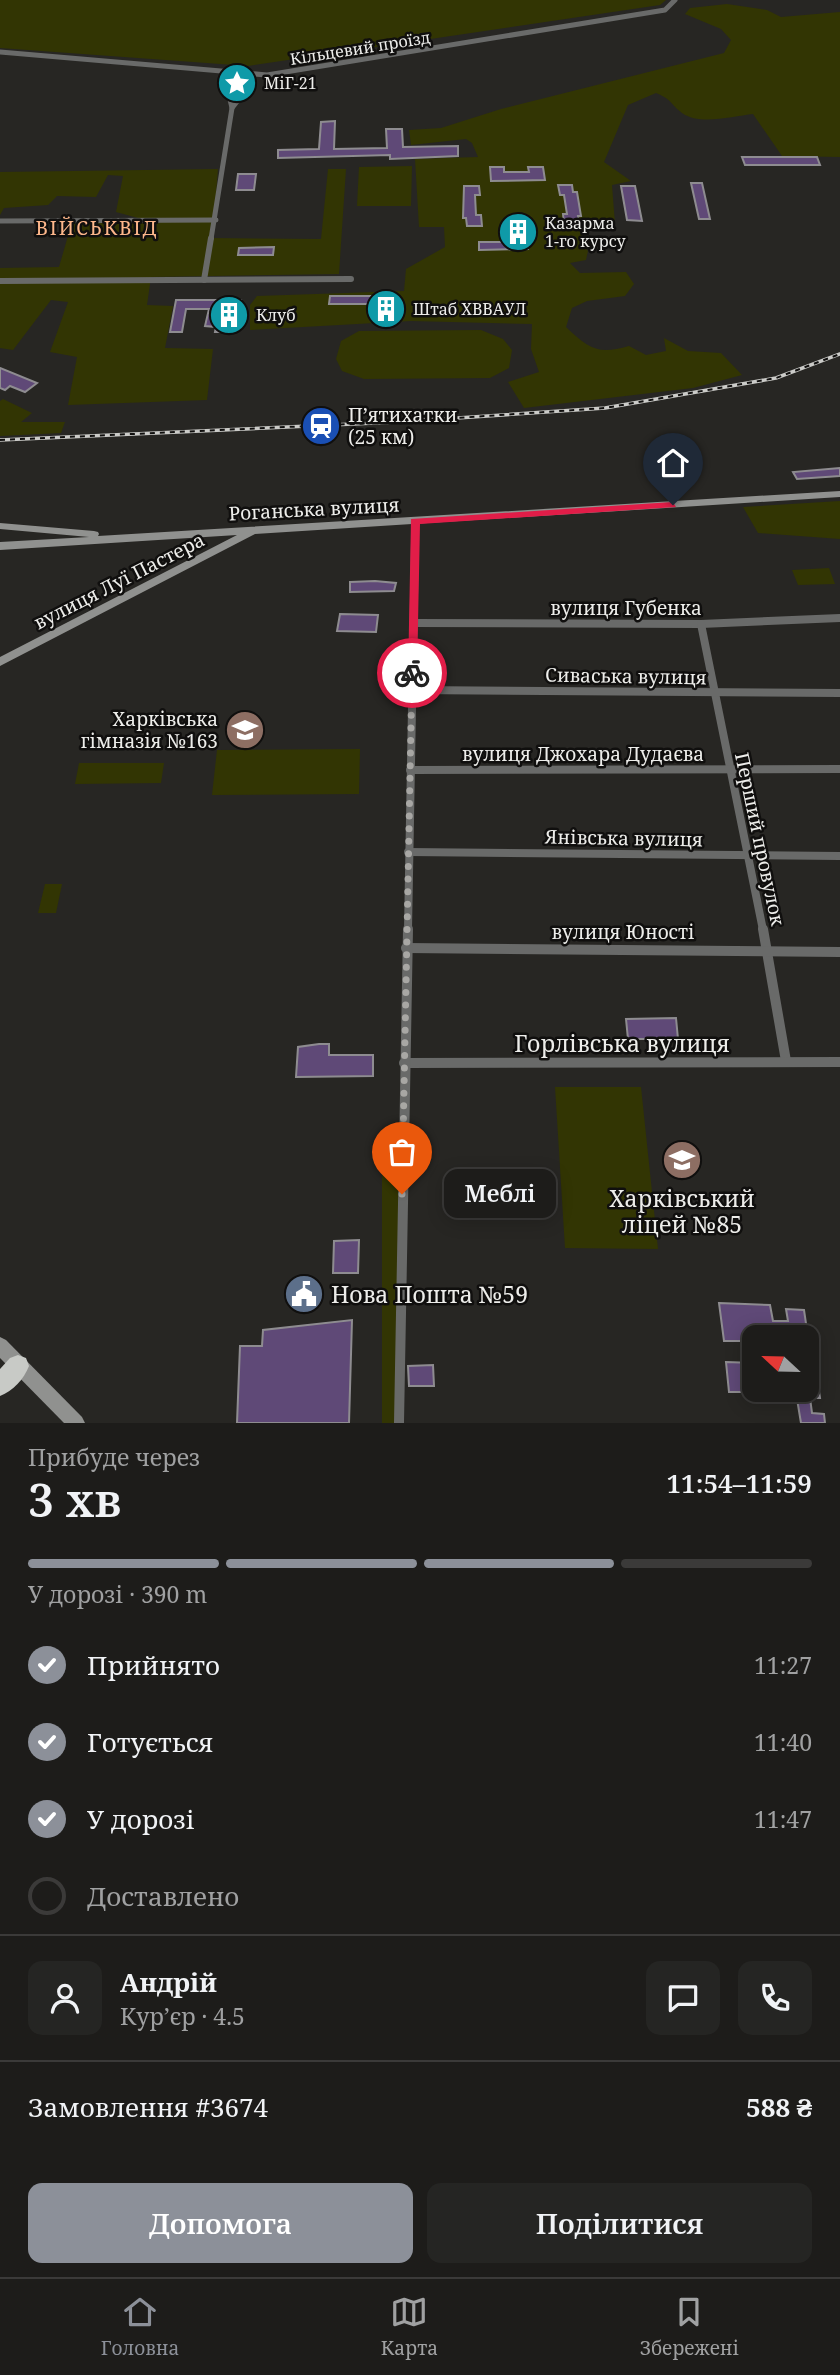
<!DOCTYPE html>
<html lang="uk">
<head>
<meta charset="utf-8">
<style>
	:root { --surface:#1d1c1a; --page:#252523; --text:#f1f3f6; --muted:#a0a1a2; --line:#3b3a39; --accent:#8c9099 }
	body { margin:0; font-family:"Noto Serif",serif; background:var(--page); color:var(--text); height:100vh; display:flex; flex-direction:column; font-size:26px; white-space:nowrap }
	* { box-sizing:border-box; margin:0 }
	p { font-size:23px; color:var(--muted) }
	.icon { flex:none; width:38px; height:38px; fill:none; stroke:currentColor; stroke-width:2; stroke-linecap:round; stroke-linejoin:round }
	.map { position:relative; height:1423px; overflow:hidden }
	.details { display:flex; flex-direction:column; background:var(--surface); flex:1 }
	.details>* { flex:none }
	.needle { width:46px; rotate:292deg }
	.tools { position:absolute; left:742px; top:1325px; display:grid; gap:14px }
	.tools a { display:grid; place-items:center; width:77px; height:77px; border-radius:14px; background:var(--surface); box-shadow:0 4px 18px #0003,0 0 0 2px var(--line); font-size:35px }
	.pin { position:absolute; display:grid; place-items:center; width:60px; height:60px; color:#fff; margin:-72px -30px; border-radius:50% 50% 50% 0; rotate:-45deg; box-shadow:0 0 7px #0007 }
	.pin .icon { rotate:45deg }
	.courier { position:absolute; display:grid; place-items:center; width:70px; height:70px; margin:-35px; border:5px solid #e11d48; border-radius:50%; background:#fff; color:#222; box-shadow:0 2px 9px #0007 }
	.bubble { position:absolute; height:49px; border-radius:14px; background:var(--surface); box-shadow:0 4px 18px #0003,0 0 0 2px var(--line); font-size:23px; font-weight:600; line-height:49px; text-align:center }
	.head em { font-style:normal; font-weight:600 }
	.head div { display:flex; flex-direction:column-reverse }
	.head { display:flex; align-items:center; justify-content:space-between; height:119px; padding:0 28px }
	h1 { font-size:46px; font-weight:600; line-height:52px }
	.bar { display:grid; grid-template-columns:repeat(4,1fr); gap:10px 7px; align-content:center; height:84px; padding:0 28px }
	.bar i { height:9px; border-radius:5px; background:var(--line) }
	.bar .active { background:var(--accent) }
	.bar p { grid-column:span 4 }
	.line { display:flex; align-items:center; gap:18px; padding:0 28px; border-top:2px solid var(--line) }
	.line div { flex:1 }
	.round { display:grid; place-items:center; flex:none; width:74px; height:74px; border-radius:14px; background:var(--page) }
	ol { padding:0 28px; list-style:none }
	li { display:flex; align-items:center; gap:21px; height:77px }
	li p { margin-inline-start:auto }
	li .icon { padding:7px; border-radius:50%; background:var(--accent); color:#fff; stroke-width:4 }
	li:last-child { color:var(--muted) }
	li i { width:38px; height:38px; border:4px solid var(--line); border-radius:50% }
	.primary-button { display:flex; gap:14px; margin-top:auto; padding:14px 28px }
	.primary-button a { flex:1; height:80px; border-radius:14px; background:var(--accent); color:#fff; font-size:28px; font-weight:600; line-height:80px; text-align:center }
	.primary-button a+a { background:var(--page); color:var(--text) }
	.tab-bar { display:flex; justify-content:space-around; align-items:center; height:98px; border-top:2px solid var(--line); background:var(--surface); font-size:19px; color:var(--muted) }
	.tab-bar a { display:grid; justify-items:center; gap:4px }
	.tab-bar .active { color:var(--accent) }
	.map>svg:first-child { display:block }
	.green { fill:#323503 }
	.building { fill:#5f4977; stroke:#8e8c90; stroke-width:2 }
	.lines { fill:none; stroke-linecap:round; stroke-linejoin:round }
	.street-far3 { stroke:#696a69; stroke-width:5 }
	.street-far2 { stroke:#696a69; stroke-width:6 }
	.street-far1 { stroke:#696a69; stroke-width:8 }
	.street { stroke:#696a69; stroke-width:10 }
	.secondary { fill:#90918f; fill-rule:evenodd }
	.highway { fill:#c8cac6; fill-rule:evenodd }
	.rail-casing { stroke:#cbcbc8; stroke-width:3.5 }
	.rail { stroke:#100f0e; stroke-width:2; stroke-dasharray:5; stroke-linecap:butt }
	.route { fill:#e11d48 }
	.done { stroke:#a8a7a4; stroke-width:7; stroke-dasharray:0 12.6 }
	.labels { text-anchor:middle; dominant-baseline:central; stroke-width:5; stroke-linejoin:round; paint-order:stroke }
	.far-street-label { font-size:16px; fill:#ededea; stroke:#100f0e }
	.far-poi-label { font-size:16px; fill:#ededea; stroke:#100f0e; text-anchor:start }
	.far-quarter-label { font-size:19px; letter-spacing:2px; fill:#fdb78b; stroke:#100f0e }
	.poi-label { font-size:19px; fill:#ededea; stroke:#100f0e; text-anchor:start }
	.street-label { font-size:19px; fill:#ededea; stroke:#100f0e }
	.near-street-label { font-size:23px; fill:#ededea; stroke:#100f0e }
	.near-poi-label { font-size:23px; fill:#ededea; stroke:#100f0e }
</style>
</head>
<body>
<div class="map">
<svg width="840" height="1423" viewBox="0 0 840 1423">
	<rect width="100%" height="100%" fill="#272623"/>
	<g class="green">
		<polygon points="0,0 666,0 660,5 248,66 0,48"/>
		<path d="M727,4L767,10L781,17L840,12V157L782,156L753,114C733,116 700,126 682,113C670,104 673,100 656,93L628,105L604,162L631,181L612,185L615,224L584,230L580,241L588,251L586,260L570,263L580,273L626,272L634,284L625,296L587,301L572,308L566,327C589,349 598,355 629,346L646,355L666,351L664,338L688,351L721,353L742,375L693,388L524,408L508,382L539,372L531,349L532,324L411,321L250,330V305L257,296L404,291L406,269L445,247L444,227H419L415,159L478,157L472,143L466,139L411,145L409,130L441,128L501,109L724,53L731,40L721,29L685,14L690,8Z"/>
		<polygon points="412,166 411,206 357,206 359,167"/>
		<polygon points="218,169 214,218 138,218 116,212 123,176 108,175 96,197 57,196 48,205 4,208 0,215 0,172"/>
		<polygon points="328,169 346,169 339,274 151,277 147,305 173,306 165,348 213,349 207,400 68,405 77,357 50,352 68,302 51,300 13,350 0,348 0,268 59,267 72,222 213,221 210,238 321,239"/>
		<polygon points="481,330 503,339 512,350 509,368 490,378 364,379 342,371 336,359 341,341 359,331"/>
		<polygon points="3,399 32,413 21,422 65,422 61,433 0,436 0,401"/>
		<polygon points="840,501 840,539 758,533 743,507"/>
		<polygon points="829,568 835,584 798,585 792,570"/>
		<polygon points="360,749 359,794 212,795 217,750"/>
		<polygon points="79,763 164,763 161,783 75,784"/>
		<polygon points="45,884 62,884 56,913 38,913"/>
		<polygon points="555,1087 641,1087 658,1249 565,1248"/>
		<polygon points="382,1154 403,1154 399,1423 382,1423"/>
	</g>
	<g class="building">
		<polygon points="335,121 334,149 387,148 386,129 402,129 403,147 458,146 458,156 390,159 390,155 278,158 278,150 319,149 321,122"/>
		<polygon points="742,157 817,157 820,165 745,165"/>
		<polygon points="490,167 504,167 504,172 529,172 528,167 543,167 545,180 491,181"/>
		<polygon points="238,174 256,174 254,190 236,190"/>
		<polygon points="691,183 702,183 710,219 699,219"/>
		<polygon points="558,185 572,185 573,192 577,192 581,216 578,216 579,224 564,224 563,214 567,214 564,195 560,195"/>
		<polygon points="464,186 479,186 480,195 475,195 476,215 481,215 482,226 467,226 466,218 463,218"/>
		<polygon points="621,186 635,186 642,221 627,220"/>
		<polygon points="524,224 528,249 479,250 479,242 511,242 509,225"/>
		<polygon points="274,247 273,255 238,255 239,248"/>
		<polygon points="330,296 397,296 397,315 374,315 375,304 329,304"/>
		<polygon points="176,300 241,300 237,332 215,332 216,327 205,326 209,309 186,309 182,332 170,332"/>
		<polygon points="0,368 37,383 25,392 10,386 5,390 0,388"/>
		<polygon points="840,468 840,476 797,479 793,472"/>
		<polygon points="350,582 375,581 396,583 394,591 350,592"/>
		<polygon points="340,614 378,615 376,632 337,631"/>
		<polygon points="676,1018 678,1039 628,1039 626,1019"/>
		<polygon points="319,1044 329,1044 329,1055 373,1055 373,1076 296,1077 298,1047"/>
		<polygon points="359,1240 358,1273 333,1273 334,1241"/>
		<polygon points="719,1303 770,1305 773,1321 788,1321 786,1309 804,1310 808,1337 754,1337 754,1341 724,1341"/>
		<polygon points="352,1320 349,1423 237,1423 240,1346 262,1346 263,1330"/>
		<polygon points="726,1362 754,1363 754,1376 748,1376 750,1392 729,1392"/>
		<polygon points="807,1363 815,1364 820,1398 810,1398 812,1413 824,1414 825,1423 801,1423 796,1393 807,1390"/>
		<polygon points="433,1365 434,1386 409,1386 408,1366"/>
	</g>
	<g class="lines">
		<g class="street-far3">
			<polyline points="0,52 267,75 665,10 675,0"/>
			<polyline points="232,108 242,95 246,76"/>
			<polyline points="0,221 216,220"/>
			<polyline points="211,239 232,108 228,91 231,74"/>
		</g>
		<g class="street-far2">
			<polyline points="204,280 211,238"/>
			<polyline points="0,281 351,279"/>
			<polyline points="415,543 415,521"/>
		</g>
		<g class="street-far1">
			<polyline points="413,623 701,624 840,618"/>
			<polyline points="701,624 763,930"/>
			<polyline points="411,690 840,693"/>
			<polyline points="410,770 840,769"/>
			<polyline points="408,852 840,856"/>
			<polyline points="408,930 415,541"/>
		</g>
		<g class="street">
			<polyline points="763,929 786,1061"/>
			<polyline points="406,948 840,952"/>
			<polyline points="404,1063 840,1062"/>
			<polyline points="399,1423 408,929"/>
		</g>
		<g class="secondary">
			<polygon points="840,491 840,497 255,534 0,666 0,657 237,535 0,550 0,542 89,537 0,529 0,523 94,531 98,532 99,534 98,536"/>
			<polygon points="0,1337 6,1340 82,1417 85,1423 64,1423 0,1358"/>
		</g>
		<path class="highway" d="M18,1355L26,1358L29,1366C24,1379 13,1391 0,1396V1369L10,1358Z"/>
		<g class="rail-casing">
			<polyline id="rail" points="0,440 397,422 605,408 776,378 840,354"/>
		</g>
		<use href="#rail" class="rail"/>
	</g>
	<polygon class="route" points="673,502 676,507 420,524 417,673 408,676 411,519"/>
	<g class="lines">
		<polyline class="done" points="402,1194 412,673"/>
	</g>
	<defs>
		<g id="sight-disc" transform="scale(2.0125)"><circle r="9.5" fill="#0f9aa8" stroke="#100f0e"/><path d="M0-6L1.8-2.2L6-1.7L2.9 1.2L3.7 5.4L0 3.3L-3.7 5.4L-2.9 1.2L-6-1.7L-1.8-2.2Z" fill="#fff"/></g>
		<g id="building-disc" transform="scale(2.0125)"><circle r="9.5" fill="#0f9aa8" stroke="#100f0e"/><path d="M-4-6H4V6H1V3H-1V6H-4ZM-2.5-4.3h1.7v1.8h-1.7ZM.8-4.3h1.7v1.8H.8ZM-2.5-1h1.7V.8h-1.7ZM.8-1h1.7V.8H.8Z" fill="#fff"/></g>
		<g id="station-disc" transform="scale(2.0125)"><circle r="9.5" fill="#1a4fb4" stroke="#100f0e"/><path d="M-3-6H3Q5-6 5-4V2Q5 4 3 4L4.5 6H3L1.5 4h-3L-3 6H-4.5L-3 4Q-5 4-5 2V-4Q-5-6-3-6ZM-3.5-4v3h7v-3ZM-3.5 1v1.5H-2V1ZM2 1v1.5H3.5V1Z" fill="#fff"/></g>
		<g id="school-disc" transform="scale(2.0125)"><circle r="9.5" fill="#8d6e63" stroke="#100f0e"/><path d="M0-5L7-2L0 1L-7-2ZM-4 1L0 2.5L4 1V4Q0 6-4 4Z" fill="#fff"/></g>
		<g id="civic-disc" transform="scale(2.0125)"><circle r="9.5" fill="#5c6f8a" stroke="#100f0e"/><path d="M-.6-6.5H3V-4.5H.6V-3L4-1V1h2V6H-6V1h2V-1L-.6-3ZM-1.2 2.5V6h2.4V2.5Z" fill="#fff"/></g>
	</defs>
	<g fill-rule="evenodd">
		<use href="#sight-disc" x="237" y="83"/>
		<use href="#building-disc" x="518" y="232"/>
		<use href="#building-disc" x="386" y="309"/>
		<use href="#building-disc" x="229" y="315"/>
		<use href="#station-disc" x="321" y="426"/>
		<use href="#school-disc" x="245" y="730"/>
		<use href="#school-disc" x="682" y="1160"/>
		<use href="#civic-disc" x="304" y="1294"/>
	</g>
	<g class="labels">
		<g class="far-street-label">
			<text transform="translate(360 48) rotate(-9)">Кільцевий проїзд</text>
		</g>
		<g class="far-poi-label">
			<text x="264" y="83">МіГ-21</text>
			<text x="545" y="223">Казарма<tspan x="545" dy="18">1-го курсу</tspan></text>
			<text x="413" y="309">Штаб ХВВАУЛ</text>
			<text x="256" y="315">Клуб</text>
		</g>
		<g class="far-quarter-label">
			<text x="97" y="228">ВІЙСЬКВІД</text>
		</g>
		<g class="poi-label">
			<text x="348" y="415">Пʼятихатки<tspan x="348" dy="22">(25 км)</tspan></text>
			<text x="218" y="719" text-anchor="end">Харківська<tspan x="218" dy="22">гімназія №163</tspan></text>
		</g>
		<g class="street-label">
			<text transform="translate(314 509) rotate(-3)">Роганська вулиця</text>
			<text transform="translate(119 581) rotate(-27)">вулиця Луї Пастера</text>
			<text x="626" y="608">вулиця Губенка</text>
			<text transform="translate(626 676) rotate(1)">Сиваська вулиця</text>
			<text x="583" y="754">вулиця Джохара Дудаєва</text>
			<text transform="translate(624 838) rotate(1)">Янівська вулиця</text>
			<text transform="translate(760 839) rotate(78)">Перший провулок</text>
			<text x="623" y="932">вулиця Юності</text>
		</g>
		<g class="near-street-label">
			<text x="622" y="1043">Горлівська вулиця</text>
		</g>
		<g class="near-poi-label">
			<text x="682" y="1198">Харківський<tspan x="682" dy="26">ліцей №85</tspan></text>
			<text x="331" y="1294" text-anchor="start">Нова Пошта №59</text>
		</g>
	</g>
</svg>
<div class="tools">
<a><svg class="needle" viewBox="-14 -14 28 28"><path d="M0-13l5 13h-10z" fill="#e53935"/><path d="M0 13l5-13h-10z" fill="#a0a1a2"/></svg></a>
</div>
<div class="pin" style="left:402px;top:1194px;background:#ea580c"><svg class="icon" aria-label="bag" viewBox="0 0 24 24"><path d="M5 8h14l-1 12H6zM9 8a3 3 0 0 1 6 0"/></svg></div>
<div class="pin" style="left:673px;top:505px;background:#1f2937"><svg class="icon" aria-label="home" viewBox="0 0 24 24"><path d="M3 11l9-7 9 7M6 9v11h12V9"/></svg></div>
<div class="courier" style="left:412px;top:673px"><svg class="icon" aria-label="bike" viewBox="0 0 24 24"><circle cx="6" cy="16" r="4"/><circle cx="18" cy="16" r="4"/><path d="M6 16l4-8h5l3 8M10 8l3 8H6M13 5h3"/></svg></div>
<div class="bubble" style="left:444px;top:1169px;width:112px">Меблі</div>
</div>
<section class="details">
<div class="head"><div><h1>3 хв</h1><p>Прибуде через</p></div><em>11:54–11:59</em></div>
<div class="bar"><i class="active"></i><i class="active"></i><i class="active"></i><i></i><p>У дорозі · 390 m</p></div>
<ol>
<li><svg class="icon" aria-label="check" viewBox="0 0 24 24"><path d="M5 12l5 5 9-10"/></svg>Прийнято<p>11:27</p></li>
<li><svg class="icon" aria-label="check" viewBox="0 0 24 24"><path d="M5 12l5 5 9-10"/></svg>Готується<p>11:40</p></li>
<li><svg class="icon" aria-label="check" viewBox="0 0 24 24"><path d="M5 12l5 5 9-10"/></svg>У дорозі<p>11:47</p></li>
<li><i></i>Доставлено</li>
</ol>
<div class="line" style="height:126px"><a class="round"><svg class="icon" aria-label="person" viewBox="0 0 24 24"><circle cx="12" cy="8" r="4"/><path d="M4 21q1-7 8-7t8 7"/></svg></a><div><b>Андрій</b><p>Кур’єр · 4.5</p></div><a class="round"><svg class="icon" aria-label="chat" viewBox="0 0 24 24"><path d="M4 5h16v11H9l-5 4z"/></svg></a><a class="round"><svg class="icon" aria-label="phone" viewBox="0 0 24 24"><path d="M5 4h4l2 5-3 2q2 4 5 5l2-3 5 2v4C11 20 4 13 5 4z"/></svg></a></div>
<div class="line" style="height:91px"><div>Замовлення #3674</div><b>588 ₴</b></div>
<div class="primary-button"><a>Допомога</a><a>Поділитися</a></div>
</section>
<nav class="tab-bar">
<a class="active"><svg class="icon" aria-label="home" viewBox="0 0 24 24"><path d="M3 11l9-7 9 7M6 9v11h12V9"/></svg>Головна</a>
<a><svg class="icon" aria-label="map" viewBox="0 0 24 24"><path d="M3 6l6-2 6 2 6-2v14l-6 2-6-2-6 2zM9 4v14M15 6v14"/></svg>Карта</a>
<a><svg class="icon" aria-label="saved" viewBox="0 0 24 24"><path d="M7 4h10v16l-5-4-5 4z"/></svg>Збережені</a>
</nav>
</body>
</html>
